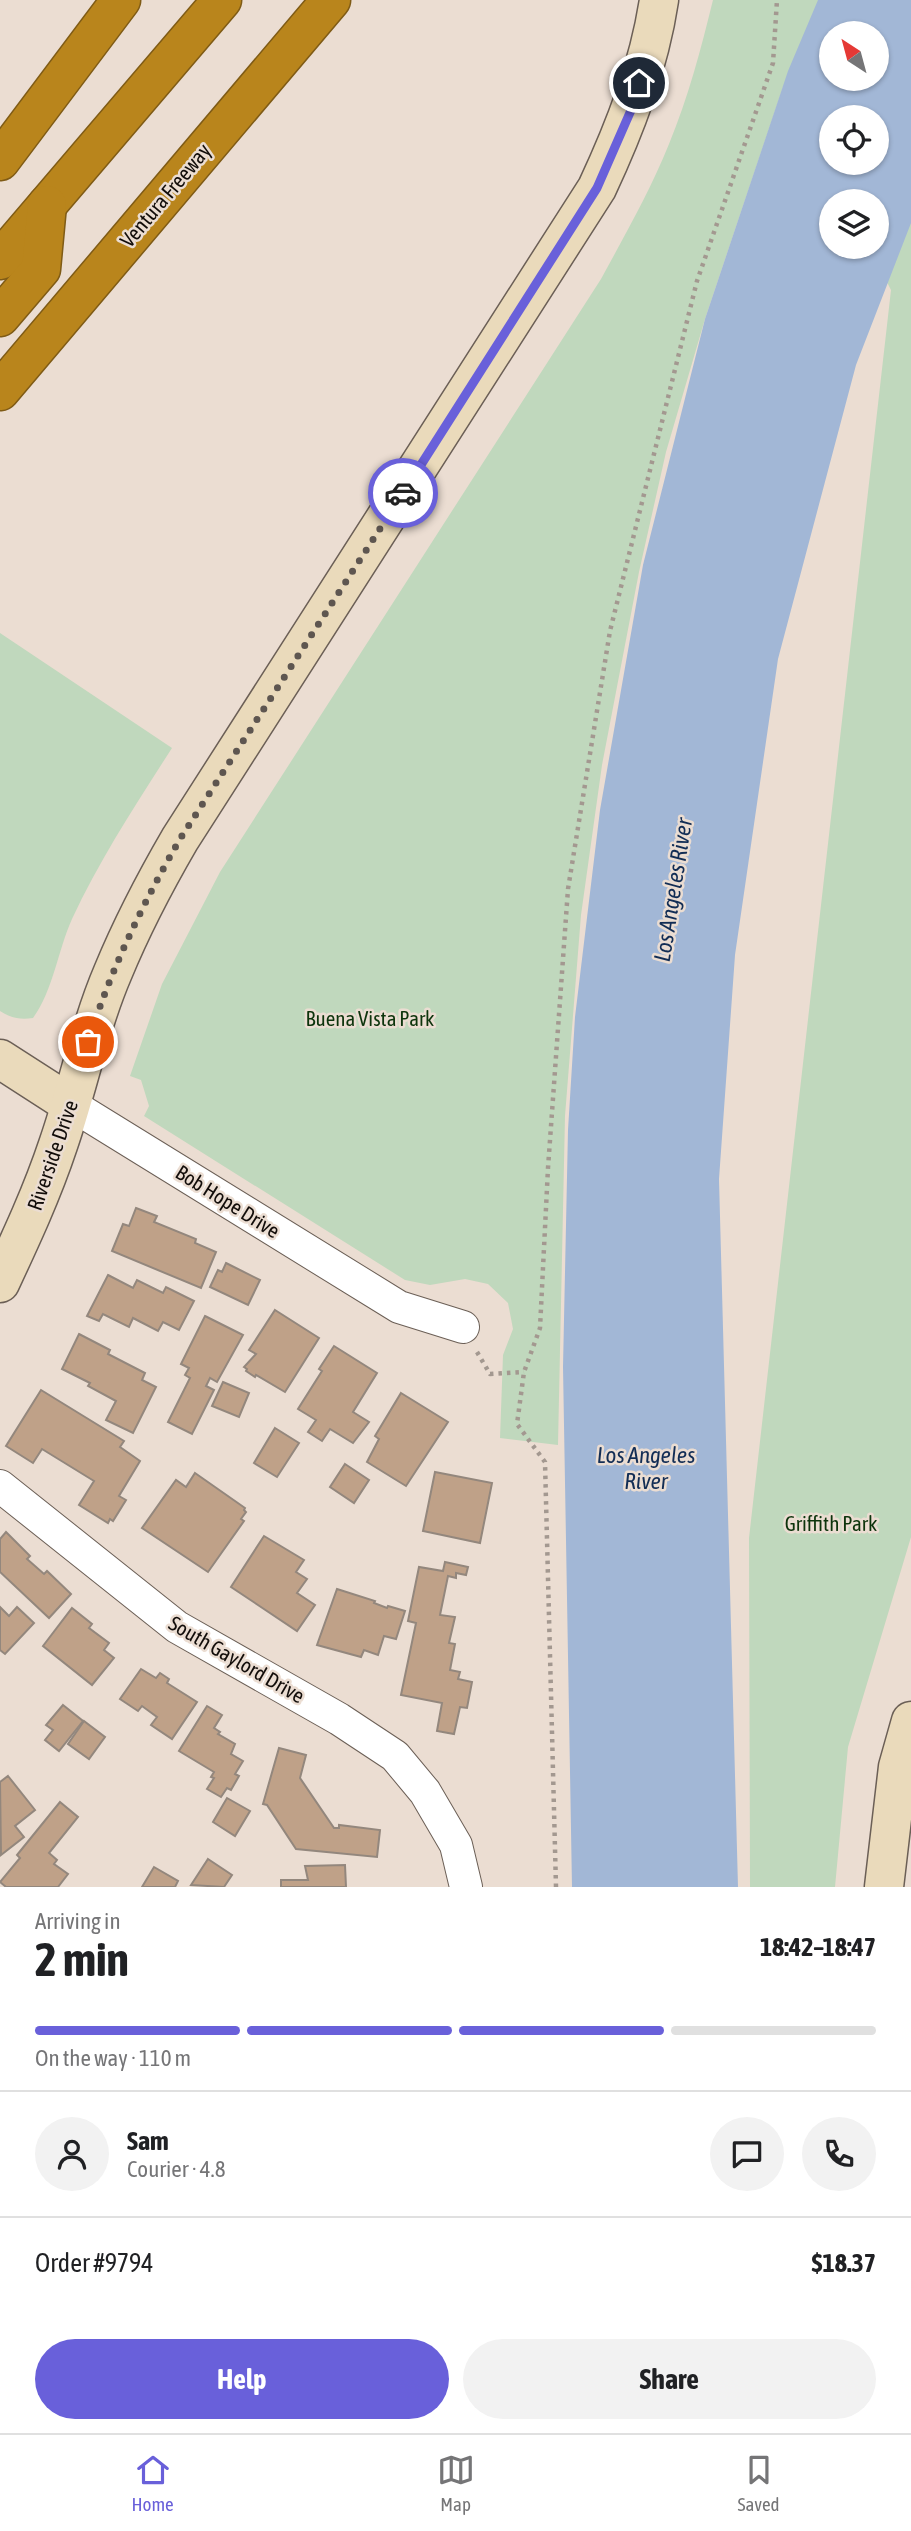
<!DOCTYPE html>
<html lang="en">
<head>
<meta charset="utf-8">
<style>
	:root { --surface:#fff; --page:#f2f2f2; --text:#202124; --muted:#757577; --line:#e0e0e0; --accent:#6960da }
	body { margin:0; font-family:"Asap Condensed",sans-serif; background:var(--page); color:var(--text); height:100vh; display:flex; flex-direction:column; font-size:26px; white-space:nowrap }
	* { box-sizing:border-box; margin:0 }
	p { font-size:23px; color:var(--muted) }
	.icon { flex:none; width:38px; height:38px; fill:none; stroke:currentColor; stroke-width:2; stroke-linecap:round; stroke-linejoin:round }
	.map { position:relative; height:1887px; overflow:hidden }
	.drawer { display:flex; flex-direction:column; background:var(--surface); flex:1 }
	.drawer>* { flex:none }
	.needle { width:46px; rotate:324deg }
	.buttons { position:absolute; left:819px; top:21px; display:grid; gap:14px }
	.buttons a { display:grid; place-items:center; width:70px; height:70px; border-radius:50%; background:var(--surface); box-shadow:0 2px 5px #0004; font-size:35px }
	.pin { position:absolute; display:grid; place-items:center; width:60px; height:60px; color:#fff; margin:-30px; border:4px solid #fff; border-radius:50%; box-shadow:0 2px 7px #0007 }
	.courier { position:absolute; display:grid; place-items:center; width:70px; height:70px; margin:-35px; border:5px solid #6960da; border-radius:50%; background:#fff; color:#222; box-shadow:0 2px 9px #0007 }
	.head em { font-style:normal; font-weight:700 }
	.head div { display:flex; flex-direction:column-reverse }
	.head { display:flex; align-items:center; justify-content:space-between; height:119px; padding:0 35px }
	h1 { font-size:46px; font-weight:700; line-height:52px }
	.bar { display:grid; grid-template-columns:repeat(4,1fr); gap:10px 7px; align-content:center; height:84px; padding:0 35px }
	.bar i { height:9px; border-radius:5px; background:var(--line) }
	.bar .current { background:var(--accent) }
	.bar p { grid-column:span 4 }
	.line { display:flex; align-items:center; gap:18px; padding:0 35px; border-top:2px solid var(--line) }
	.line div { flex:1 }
	.round { display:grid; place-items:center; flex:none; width:74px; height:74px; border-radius:37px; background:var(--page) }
	.cta { display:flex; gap:14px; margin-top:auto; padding:14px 35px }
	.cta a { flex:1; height:80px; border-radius:42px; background:var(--accent); color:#fff; font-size:28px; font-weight:700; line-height:80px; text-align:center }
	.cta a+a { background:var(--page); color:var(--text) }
	.menu { display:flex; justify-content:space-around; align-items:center; height:98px; border-top:2px solid var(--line); background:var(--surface); font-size:19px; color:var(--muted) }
	.menu a { display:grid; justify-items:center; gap:4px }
	.menu .current { color:var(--accent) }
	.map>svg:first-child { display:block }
	.green { fill:#c0d8bd; fill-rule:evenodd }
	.water { fill:#a2b7d6; fill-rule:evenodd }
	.building { fill:#bfa188; stroke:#93877d; stroke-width:2 }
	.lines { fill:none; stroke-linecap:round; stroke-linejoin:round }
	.street-casing { stroke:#6b5f56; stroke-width:34 }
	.secondary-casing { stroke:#6b5f56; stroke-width:41 }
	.highway-casing { stroke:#7f5b16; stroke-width:41 }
	.path { stroke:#a39890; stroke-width:4.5; stroke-dasharray:3.5 5; stroke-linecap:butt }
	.street { stroke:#fff; stroke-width:32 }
	.secondary { stroke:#eadabb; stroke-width:38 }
	.highway { stroke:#b9851c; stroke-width:38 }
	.done { stroke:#5e5650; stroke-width:7; stroke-dasharray:0 12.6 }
	.route { stroke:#6960da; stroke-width:9 }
	.labels { text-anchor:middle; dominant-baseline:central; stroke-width:5; stroke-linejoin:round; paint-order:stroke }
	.street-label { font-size:21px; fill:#120d0a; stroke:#ebddd2 }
	.park-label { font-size:21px; fill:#0d340c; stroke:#ebddd2 }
	.water-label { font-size:23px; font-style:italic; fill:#122d55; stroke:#ebddd2 }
</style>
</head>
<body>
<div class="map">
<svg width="911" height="1887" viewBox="0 0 911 1887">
	<rect width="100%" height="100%" fill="#ebddd2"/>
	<g class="green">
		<path d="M713,0H911V1537L848,1747L835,1887H750L749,1538L891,290L869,247H877V201H844L783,87L705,319L666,452L639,572L602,765L581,915L565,1116L558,1445L500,1438L503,1355L513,1329L508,1303L488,1284L465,1279L430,1285L405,1280L144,1116L149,1106L141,1080L130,1076L162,984L220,872L601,279C625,235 650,191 669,144C688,98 701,49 713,0ZM831,33H877V79H831ZM831,117H877V163H831Z"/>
		<path d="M0,633L172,748C136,804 100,859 72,919C58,950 53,991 33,1018C20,1020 11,1018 0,1011Z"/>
	</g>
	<path class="water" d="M818,0H911V223L856,365L778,659L735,955L719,1179L738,1887H572L563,1367L568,1130L575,1017L600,810L643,565L705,319L788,71ZM831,33H877V79H831ZM831,117H877V163H831ZM831,201H877V247H831Z"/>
	<g class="building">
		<polygon points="136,1208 157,1216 154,1222 196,1239 195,1243 216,1252 201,1288 112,1251 123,1224 129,1226"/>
		<polygon points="226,1263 260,1280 248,1305 210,1287 218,1270 222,1272"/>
		<polygon points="108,1275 133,1288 137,1280 163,1293 166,1287 194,1301 179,1330 163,1322 158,1331 133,1318 129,1327 103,1314 99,1321 87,1316"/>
		<polygon points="275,1310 319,1338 285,1392 256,1375 255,1377 246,1371 247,1369 244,1367 256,1354 249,1350"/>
		<polygon points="205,1316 243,1335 217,1382 210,1378 206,1386 214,1390 192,1434 168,1422 190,1378 185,1375 189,1368 181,1364"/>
		<polygon points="79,1334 110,1350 108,1354 145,1373 142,1380 156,1387 133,1433 106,1420 116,1401 88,1386 90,1383 62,1369"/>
		<polygon points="334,1346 377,1373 353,1412 369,1422 353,1443 330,1429 322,1441 308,1432 316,1420 298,1409 322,1371 319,1369"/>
		<polygon points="223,1382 249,1393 239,1417 212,1406"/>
		<polygon points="41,1390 124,1441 120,1447 140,1461 119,1496 126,1500 113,1521 110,1519 108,1523 79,1505 94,1481 42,1449 33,1463 6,1446"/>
		<polygon points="401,1393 448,1422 406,1486 367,1462 379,1439 375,1436"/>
		<polygon points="275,1428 299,1443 277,1477 254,1463"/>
		<polygon points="345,1464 369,1480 354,1503 330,1487"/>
		<polygon points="435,1472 492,1483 480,1543 423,1531"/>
		<polygon points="195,1473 245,1508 244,1510 246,1512 241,1519 244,1521 208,1572 142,1528 176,1480 186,1487"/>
		<polygon points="6,1532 30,1556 27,1559 44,1574 47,1571 71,1594 49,1618 0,1572 0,1539"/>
		<polygon points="264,1536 304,1560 296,1572 307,1579 297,1593 315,1605 297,1631 231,1587"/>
		<polygon points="445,1562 468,1567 466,1575 456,1573 456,1578 448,1576 440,1615 455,1617 449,1643 455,1644 450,1670 460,1672 458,1679 472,1682 467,1708 460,1707 454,1734 437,1731 442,1703 401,1695 416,1623 408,1621 419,1567 443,1571"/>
		<polygon points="337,1589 375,1601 374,1603 387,1608 388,1606 405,1611 396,1639 384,1636 378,1655 364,1650 361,1657 317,1645"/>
		<polygon points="0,1607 9,1616 17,1607 34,1623 5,1654 0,1650"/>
		<polygon points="72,1608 92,1624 89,1628 109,1643 104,1650 114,1658 92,1685 43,1646"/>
		<polygon points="141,1669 156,1678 160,1673 169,1679 167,1683 197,1702 172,1739 151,1725 157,1717 142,1706 138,1711 120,1699"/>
		<polygon points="63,1705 83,1721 59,1751 45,1740 53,1730 46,1725"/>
		<polygon points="207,1706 222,1715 214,1728 220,1732 218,1734 235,1744 231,1754 243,1761 235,1774 239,1776 231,1790 227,1788 221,1797 207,1789 214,1778 211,1777 214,1772 179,1751"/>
		<polygon points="84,1721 105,1737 89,1759 68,1744"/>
		<polygon points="279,1748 306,1755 300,1778 334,1828 339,1828 339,1825 380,1830 377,1857 296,1849 267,1805 263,1804"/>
		<polygon points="8,1776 35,1810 15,1826 24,1837 1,1855 0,1782"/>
		<polygon points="227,1798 250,1811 235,1836 213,1822"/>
		<polygon points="60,1802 78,1817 49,1853 57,1860 54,1864 68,1874 58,1887 6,1887 0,1882 20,1858 17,1855"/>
		<polygon points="208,1859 232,1875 224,1887 191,1885"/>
		<polygon points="345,1865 346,1887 281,1887 281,1880 308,1880 305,1866"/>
		<polygon points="154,1867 178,1881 175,1887 142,1887"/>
	</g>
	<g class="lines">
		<g class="street-casing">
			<g id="street">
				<polyline points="70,1104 399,1307 463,1327"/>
				<polyline points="0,1486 177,1627 339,1719 395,1756 425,1792 456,1845 466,1887"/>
			</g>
		</g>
		<g class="secondary-casing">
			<g id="secondary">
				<polyline points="0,1059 70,1104"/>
				<path d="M0,1283C21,1238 42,1193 58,1145C78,1088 89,1028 113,972C132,926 155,882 180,839L597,188C625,128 649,66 659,0"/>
				<polyline points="884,1887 898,1767 911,1721"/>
			</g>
		</g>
		<g class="highway-casing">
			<g id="highway">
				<polyline points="0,161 121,0"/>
				<polyline points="0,260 222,0"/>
				<polyline points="0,317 41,269 47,205"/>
				<polyline points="0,391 331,0"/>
			</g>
		</g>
		<g class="path">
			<polyline points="477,1352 490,1374 524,1372"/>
			<polyline points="556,1887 545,1462 517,1424 524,1372 540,1328 548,1168 568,889 610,631 697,281 773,63 777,0"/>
		</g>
		<use href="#street" class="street"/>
		<use href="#secondary" class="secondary"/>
		<use href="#highway" class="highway"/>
	</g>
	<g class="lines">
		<path class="done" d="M88,1042C110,971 143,903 180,839L403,493"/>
		<polyline class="route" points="403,493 597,188 632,108 639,83"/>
	</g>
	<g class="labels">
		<g class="street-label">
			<text transform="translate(165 195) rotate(-50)">Ventura Freeway</text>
			<text transform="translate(52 1155) rotate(-71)">Riverside Drive</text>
			<text transform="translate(228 1201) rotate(32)">Bob Hope Drive</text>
			<text transform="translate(237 1659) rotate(30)">South Gaylord Drive</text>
		</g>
		<g class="park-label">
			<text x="370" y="1018">Buena Vista Park</text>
			<text x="831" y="1523">Griffith Park</text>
		</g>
		<g class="water-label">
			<text transform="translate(673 890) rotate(-81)">Los Angeles River</text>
			<text x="646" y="1455">Los Angeles<tspan x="646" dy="26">River</tspan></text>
		</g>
	</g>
</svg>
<div class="buttons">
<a><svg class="needle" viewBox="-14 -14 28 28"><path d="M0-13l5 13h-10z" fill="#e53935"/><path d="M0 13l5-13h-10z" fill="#757577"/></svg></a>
<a><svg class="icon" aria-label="locate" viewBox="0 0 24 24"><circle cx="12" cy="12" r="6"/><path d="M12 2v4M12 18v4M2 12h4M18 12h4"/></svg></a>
<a><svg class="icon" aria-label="layers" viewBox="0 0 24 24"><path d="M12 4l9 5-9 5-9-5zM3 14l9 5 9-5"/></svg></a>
</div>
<div class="pin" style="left:88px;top:1042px;background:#ea580c"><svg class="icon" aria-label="bag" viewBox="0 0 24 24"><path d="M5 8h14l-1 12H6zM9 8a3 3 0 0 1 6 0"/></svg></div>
<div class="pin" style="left:639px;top:83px;background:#1f2937"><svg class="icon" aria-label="home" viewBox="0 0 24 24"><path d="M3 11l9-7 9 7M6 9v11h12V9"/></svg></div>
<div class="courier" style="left:403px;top:493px"><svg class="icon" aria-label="car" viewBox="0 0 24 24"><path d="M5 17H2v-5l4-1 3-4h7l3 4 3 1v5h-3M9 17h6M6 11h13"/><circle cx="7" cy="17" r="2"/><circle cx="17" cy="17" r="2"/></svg></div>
</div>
<section class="drawer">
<div class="head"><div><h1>2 min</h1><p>Arriving in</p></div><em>18:42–18:47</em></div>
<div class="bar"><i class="current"></i><i class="current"></i><i class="current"></i><i></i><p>On the way · 110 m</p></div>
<div class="line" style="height:126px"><a class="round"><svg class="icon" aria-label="person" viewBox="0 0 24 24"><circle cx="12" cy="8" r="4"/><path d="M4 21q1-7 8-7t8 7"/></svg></a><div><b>Sam</b><p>Courier · 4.8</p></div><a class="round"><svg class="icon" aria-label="chat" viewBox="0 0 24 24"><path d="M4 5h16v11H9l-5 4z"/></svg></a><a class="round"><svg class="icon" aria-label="phone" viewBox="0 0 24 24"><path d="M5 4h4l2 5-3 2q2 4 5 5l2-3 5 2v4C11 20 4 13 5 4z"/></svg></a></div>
<div class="line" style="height:91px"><div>Order #9794</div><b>$18.37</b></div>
<div class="cta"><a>Help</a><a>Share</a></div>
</section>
<nav class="menu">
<a class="current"><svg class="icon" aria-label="home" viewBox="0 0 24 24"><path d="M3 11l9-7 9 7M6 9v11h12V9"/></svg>Home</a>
<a><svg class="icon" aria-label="map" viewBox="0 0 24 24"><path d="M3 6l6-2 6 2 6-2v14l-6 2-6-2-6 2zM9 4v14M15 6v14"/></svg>Map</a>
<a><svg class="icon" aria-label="saved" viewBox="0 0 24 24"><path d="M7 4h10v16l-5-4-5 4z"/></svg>Saved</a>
</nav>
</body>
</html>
